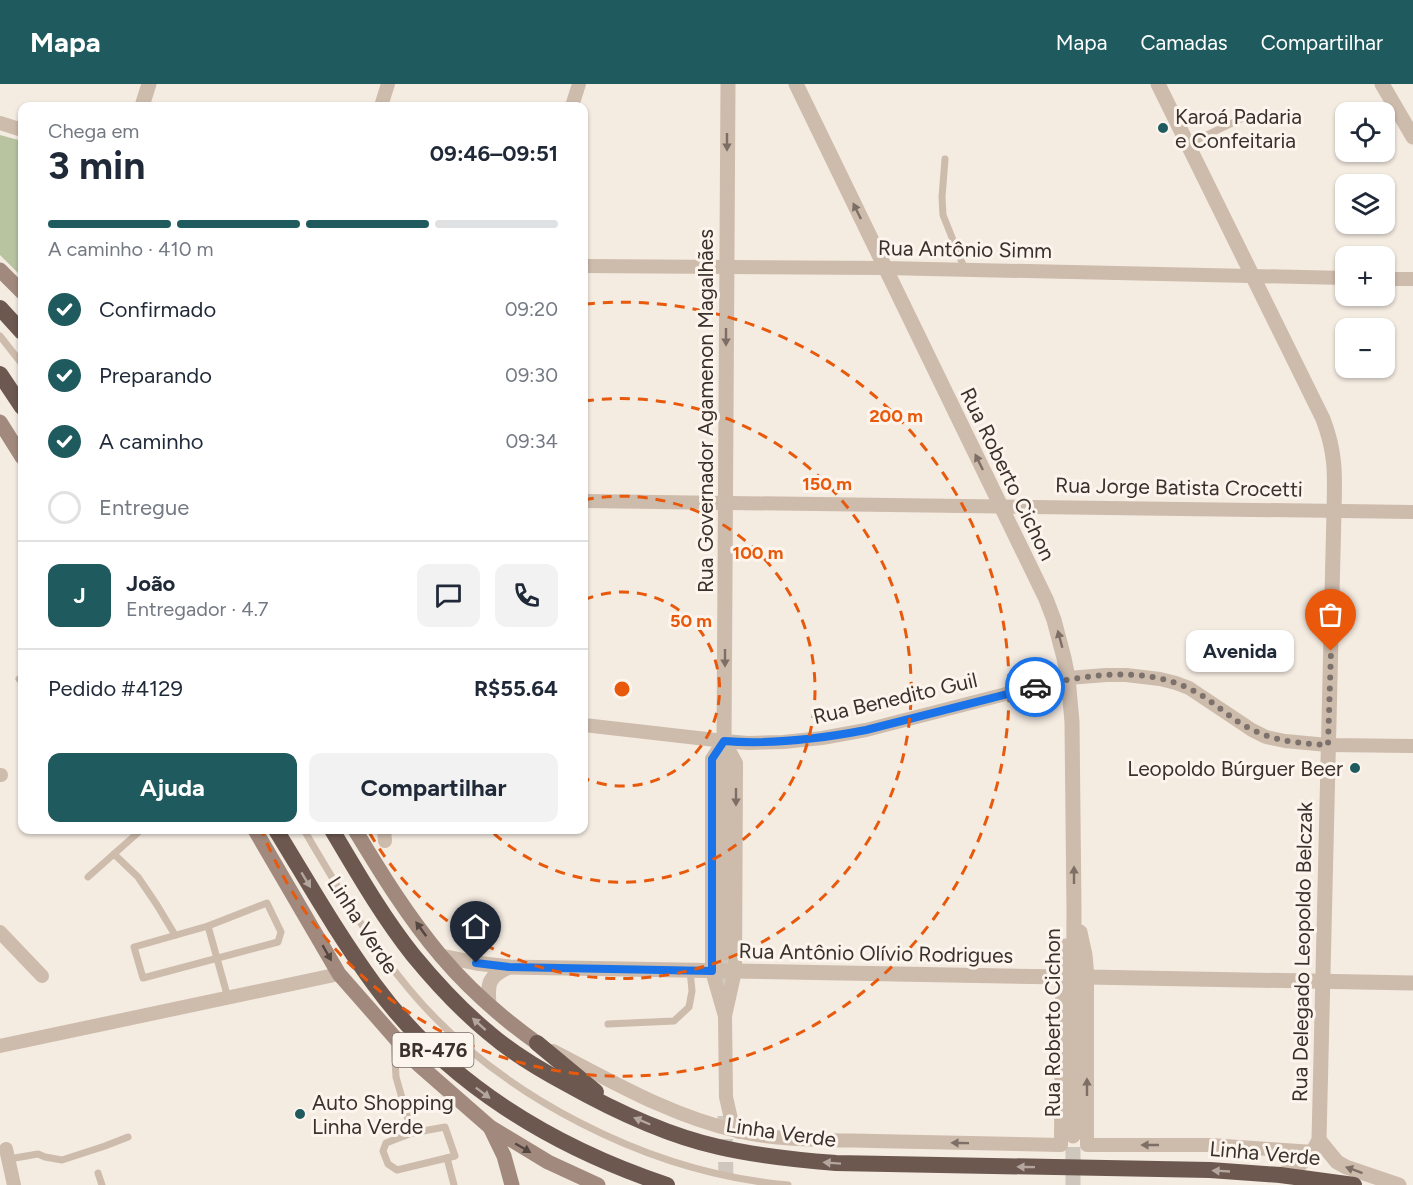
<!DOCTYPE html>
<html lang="pt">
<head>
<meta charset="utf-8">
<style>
	:root { --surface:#fff; --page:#f2f2f3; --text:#1f2937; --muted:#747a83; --line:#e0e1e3; --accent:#1f5a5e }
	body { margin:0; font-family:Figtree,sans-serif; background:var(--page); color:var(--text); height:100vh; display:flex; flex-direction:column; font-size:22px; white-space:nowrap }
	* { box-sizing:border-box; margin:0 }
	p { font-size:20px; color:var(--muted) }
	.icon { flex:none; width:33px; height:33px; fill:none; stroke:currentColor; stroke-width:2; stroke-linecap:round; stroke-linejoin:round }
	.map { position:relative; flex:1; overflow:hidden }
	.sheet { position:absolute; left:18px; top:18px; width:570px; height:732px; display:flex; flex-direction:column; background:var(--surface); border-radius:12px; box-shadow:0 2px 4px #0004 }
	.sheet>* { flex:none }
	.fabs { position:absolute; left:1335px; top:18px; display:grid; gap:12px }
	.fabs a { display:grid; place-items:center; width:60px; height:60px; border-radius:12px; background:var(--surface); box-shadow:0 2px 4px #0004; font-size:30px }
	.pin { position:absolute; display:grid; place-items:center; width:51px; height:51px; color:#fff; margin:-62px -26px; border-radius:50% 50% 50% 0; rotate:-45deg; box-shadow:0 0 6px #0007 }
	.pin .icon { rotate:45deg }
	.courier { position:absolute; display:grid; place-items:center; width:60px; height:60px; margin:-30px; border:4px solid #1a73e8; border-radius:50%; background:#fff; color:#222; box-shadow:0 2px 8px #0007 }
	.bubble { position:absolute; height:42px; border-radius:12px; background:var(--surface); box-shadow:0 2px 4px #0004; font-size:20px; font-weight:700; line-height:42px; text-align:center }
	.overview em { font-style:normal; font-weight:700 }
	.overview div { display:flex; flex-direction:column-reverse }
	.overview { display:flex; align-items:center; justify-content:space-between; height:102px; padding:0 30px }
	h1 { font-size:39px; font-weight:700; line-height:45px }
	.bar { display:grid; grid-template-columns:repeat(4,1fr); gap:9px 6px; align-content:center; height:72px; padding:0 30px }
	.bar i { height:8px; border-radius:4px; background:var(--line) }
	.bar .active { background:var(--accent) }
	.bar p { grid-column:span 4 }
	.line { display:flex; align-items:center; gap:15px; padding:0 30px; border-top:2px solid var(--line) }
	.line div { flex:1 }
	.round { display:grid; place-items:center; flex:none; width:63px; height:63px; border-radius:12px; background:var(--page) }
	ol { padding:0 30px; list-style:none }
	li { display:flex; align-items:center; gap:18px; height:66px }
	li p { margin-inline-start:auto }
	li .icon { padding:6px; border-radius:50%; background:var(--accent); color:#fff; stroke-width:4 }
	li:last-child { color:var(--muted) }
	li i { width:33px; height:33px; border:3px solid var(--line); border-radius:50% }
	.button { display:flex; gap:12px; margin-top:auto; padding:12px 30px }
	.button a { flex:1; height:69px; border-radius:12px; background:var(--accent); color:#fff; font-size:24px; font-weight:700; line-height:69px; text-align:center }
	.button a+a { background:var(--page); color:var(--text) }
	header { display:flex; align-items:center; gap:36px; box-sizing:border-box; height:84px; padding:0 30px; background:var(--accent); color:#fff }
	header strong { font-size:28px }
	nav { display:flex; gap:33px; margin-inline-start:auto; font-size:21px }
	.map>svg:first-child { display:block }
	.green { fill:#b8c4a0 }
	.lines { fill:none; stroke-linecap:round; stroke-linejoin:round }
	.tertiary-tunnel { stroke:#cfc6bd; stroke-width:15; stroke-dasharray:15 8; stroke-linecap:butt }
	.service { stroke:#cdbbac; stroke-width:7 }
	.minor { stroke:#cdbbac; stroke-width:14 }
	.tertiary { stroke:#cdbbac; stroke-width:15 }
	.secondary { stroke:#a18a7d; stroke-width:15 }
	.trunk { stroke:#6c584f; stroke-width:16 }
	.oneway { fill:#7d6f65 }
	.oneway2 { fill:#b4a69e }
	.oneway3 { fill:#544640 }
	.done { stroke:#7c716b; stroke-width:6; stroke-dasharray:0 10.8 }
	.route { stroke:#1a73e8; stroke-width:8 }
	.ring { fill:none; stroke:#e8590c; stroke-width:3; stroke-dasharray:10 8 }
	.poi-dot { fill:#1f5a5e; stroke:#fbf5ee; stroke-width:2 }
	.labels { text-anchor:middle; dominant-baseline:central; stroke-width:6; stroke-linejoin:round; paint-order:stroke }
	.shield { fill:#fbf5ee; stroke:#756b66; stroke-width:1.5 }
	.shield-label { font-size:20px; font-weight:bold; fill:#3b302b }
	.poi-label { font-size:21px; fill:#3b302b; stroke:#fbf5ee; text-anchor:start }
	.street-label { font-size:21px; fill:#3b302b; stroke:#fbf5ee }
	.centre { fill:#e8590c; stroke:#fbf5ee; stroke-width:3 }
	.ring-label { font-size:18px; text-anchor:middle; font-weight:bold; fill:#e8590c; stroke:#fbf5ee; stroke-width:6; stroke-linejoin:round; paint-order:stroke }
</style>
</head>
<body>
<header>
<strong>Mapa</strong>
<nav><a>Mapa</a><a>Camadas</a><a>Compartilhar</a></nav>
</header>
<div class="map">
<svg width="1413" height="1101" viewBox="0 0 1413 1101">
	<rect width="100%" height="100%" fill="#f4ebe1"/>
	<polygon class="green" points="0,51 22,57 22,193 0,171"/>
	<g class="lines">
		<g class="tertiary-tunnel">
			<polyline points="724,869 725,924"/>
			<polyline points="725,1032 726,1101"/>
			<polyline points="1073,1101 1073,1052"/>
		</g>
		<g class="service">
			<polyline points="1188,60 1245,33"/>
			<polyline points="945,75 942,113 943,131 965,186"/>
			<polyline points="0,252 22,280"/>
			<polyline points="19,595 22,593"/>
			<path d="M304,746C336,800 368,856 409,905C498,1012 649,1089 788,1101"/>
			<polyline points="114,770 138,793 157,821 175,851"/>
			<polyline points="88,793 141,746"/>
			<polygon points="267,819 281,848 278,858 143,894 134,863 208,842"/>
			<polyline points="208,842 228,914"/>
			<polyline points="608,940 674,937 689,923 692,907 690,886"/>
			<polyline points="394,956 396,993 412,1049"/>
			<polygon points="445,1043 455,1072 397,1086 388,1080 383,1067 386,1059 412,1049"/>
			<polyline points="447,1074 454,1101"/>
			<polyline points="9,1075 38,1070 45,1073 62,1076 105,1062 128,1053"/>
			<polyline points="98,1089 102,1101"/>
		</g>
		<g class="minor">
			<polyline points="381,22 388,0"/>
			<polyline points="572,22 579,0"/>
			<polyline points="0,39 22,46"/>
			<polyline points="584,182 885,184 1346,194"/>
			<polyline points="1384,195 1413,195"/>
			<polyline points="584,417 1413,428"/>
			<polyline points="584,641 724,657 748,659 783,658 822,654 866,646 1068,594 1106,591 1126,591 1160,595 1176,599 1189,604 1252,646 1266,653 1285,657 1328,661 1413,662"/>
			<polyline points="0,691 1,691"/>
			<polyline points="384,746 385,757"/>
			<polyline points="0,848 42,892"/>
			<polyline points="1087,893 1087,1061 1211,1061 1313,1068"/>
			<polyline points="725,932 712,887 712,675 724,657 736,679 735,887 725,932 726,1013 731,1035 739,1048"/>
			<polyline points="0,962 339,890"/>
			<path d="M553,967C613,998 671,1032 737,1047C778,1057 831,1056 874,1057C936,1058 998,1060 1061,1061L1062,893"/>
			<polyline points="6,1065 14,1101"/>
		</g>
		<g class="tertiary">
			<polyline points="796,0 1046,515 1054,536 1064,574 1068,594 1072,638 1074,826 1073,1052"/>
			<path d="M1158,0L1323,335C1336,369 1335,391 1334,427L1319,1056C1310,1074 1299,1084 1280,1091"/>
			<polyline points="1382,0 1413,53"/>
			<polyline points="142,22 149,0"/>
			<polyline points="1080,848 1085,871 1087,893 1413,899"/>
			<polyline points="724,869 724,657 728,0"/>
			<polyline points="441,872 476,879 509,883 1062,893 1065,862"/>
			<path d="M489,920C487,899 489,892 509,883"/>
			<polyline points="1319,1056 1337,1078 1346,1083 1399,1101"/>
		</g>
		<g class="secondary">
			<polyline points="0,186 22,208"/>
			<polyline points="0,338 22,373"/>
			<polyline points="255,746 339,890 418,980 490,1043 548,1078 598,1101"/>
			<path d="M355,746C381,789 408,833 441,872C469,905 502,934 537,959"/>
			<polyline points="490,1043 504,1072 512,1101"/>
		</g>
		<g class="trunk">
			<polyline points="0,224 22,248"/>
			<polyline points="0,290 22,323"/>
			<path d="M276,746C308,798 338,851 374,900C446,999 553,1063 667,1101"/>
			<path d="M332,746C357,788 382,832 413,871C436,899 461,926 489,949C512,969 539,985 565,999C613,1026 665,1051 719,1063C758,1072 797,1076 836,1079L1210,1086L1280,1091L1354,1101"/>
			<polyline points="537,959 596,1008"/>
		</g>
	</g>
	<defs><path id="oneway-solid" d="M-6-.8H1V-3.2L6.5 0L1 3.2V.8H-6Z" transform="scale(1.5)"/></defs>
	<g class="oneway">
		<use href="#oneway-solid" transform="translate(727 58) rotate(90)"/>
		<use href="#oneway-solid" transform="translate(857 127) rotate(-116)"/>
		<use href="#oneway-solid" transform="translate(726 253) rotate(90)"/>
		<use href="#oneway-solid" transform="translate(979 378) rotate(-116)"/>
		<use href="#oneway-solid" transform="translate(1060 555) rotate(-105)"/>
		<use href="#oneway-solid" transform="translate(725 574) rotate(90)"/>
		<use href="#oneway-solid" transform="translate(736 713) rotate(90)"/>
		<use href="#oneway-solid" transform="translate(1074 791) rotate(-90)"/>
		<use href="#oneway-solid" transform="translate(1087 1003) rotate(-90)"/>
		<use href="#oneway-solid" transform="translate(960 1059) rotate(-179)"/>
		<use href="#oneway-solid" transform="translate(1150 1061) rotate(180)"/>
		<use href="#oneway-solid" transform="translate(1354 1086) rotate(-160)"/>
	</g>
	<g class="oneway2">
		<use href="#oneway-solid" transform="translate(306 796) rotate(59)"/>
		<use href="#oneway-solid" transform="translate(479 940) rotate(-138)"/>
		<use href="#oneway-solid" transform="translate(483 1009) rotate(37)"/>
		<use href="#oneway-solid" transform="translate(642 1037) rotate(-157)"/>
		<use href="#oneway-solid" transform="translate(832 1079) rotate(-176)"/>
		<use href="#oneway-solid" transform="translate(1026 1083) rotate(-179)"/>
		<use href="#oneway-solid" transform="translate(1221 1087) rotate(-177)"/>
	</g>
	<g class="oneway3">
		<use href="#oneway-solid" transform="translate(421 845) rotate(-126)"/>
		<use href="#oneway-solid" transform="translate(327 869) rotate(60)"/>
		<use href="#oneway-solid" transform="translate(523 1064) rotate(30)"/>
	</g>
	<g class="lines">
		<path class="done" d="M1035,603C1082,591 1143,582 1188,604C1206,612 1221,626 1237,637C1267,657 1294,659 1328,661L1331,567"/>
		<path class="route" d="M476,879L509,883L712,887V675L724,657C772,661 819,655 866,646L1035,603"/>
	</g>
	<g class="ring">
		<path d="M584 516A97 97 0 1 1 584 694"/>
		<path d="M584 416A193 193 0 1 1 490 746"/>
		<path d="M584 317A290 290 0 1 1 368 746"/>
		<path d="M585 220A387 387 0 1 1 262 747"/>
	</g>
	<g class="poi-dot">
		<circle cx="1163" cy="44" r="6"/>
		<circle cx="1355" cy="684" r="6"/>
		<circle cx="300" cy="1030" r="6"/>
	</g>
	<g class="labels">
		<rect class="shield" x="392.5" y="949" width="81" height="34" rx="4.5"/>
		<g class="shield-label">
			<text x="433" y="966">BR-476</text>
		</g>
		<g class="poi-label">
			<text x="1175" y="32">Karoá Padaria<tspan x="1175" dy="24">e Confeitaria</tspan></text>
			<text x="1343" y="684" text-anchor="end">Leopoldo Búrguer Beer</text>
			<text x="312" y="1018">Auto Shopping<tspan x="312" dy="24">Linha Verde</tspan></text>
		</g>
		<g class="street-label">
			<text transform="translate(965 165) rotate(1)">Rua Antônio Simm</text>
			<text transform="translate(705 327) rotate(-90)">Rua Governador Agamenon Magalhães</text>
			<text transform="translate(1008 390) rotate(64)">Rua Roberto Cichon</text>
			<text transform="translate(1179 403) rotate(1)">Rua Jorge Batista Crocetti</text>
			<text transform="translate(895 614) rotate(-13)">Rua Benedito Guil</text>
			<text transform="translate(363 841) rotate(57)">Linha Verde</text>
			<text transform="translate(1302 868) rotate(-89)">Rua Delegado Leopoldo Belczak</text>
			<text transform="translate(876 869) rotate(1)">Rua Antônio Olívio Rodrigues</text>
			<text transform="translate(1052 939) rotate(-90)">Rua Roberto Cichon</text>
			<text transform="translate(781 1048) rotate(8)">Linha Verde</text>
			<text transform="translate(1265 1069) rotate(5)">Linha Verde</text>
		</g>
	</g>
	<circle cx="622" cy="605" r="9" class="centre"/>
	<g class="ring-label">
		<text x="896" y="338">200 m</text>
		<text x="827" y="406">150 m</text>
		<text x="758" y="475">100 m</text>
		<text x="691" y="543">50 m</text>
	</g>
</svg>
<div class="fabs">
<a><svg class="icon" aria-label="locate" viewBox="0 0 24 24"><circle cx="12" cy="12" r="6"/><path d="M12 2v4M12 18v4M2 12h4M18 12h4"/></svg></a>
<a><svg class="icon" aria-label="layers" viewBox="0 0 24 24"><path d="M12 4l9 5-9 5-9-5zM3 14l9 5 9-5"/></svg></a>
<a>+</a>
<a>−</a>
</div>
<div class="pin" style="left:1331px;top:567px;background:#ea580c"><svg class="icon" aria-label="bag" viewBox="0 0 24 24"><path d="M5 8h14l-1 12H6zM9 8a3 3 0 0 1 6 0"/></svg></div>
<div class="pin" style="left:476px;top:879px;background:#1f2937"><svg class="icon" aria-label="home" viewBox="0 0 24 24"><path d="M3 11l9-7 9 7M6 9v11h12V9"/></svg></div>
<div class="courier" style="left:1035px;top:603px"><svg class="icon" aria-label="car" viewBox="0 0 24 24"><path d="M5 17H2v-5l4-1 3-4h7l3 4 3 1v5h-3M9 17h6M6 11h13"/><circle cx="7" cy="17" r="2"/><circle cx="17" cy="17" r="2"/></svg></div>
<div class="bubble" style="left:1186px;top:546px;width:108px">Avenida</div>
<section class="sheet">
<div class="overview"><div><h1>3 min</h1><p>Chega em</p></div><em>09:46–09:51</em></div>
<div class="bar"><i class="active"></i><i class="active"></i><i class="active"></i><i></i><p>A caminho · 410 m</p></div>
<ol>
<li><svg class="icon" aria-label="check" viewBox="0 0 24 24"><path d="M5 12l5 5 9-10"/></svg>Confirmado<p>09:20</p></li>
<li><svg class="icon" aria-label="check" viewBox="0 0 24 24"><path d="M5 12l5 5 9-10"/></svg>Preparando<p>09:30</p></li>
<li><svg class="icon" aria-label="check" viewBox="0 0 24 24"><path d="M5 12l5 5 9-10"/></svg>A caminho<p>09:34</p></li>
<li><i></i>Entregue</li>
</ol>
<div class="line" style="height:108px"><b class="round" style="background:var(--accent);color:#fff">J</b><div><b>João</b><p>Entregador · 4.7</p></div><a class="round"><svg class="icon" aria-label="chat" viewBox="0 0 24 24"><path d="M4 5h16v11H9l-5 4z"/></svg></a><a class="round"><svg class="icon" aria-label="phone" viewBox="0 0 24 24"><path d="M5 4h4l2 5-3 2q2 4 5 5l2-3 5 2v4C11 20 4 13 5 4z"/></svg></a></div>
<div class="line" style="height:78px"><div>Pedido #4129</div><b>R$55.64</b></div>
<div class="button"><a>Ajuda</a><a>Compartilhar</a></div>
</section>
</div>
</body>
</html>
